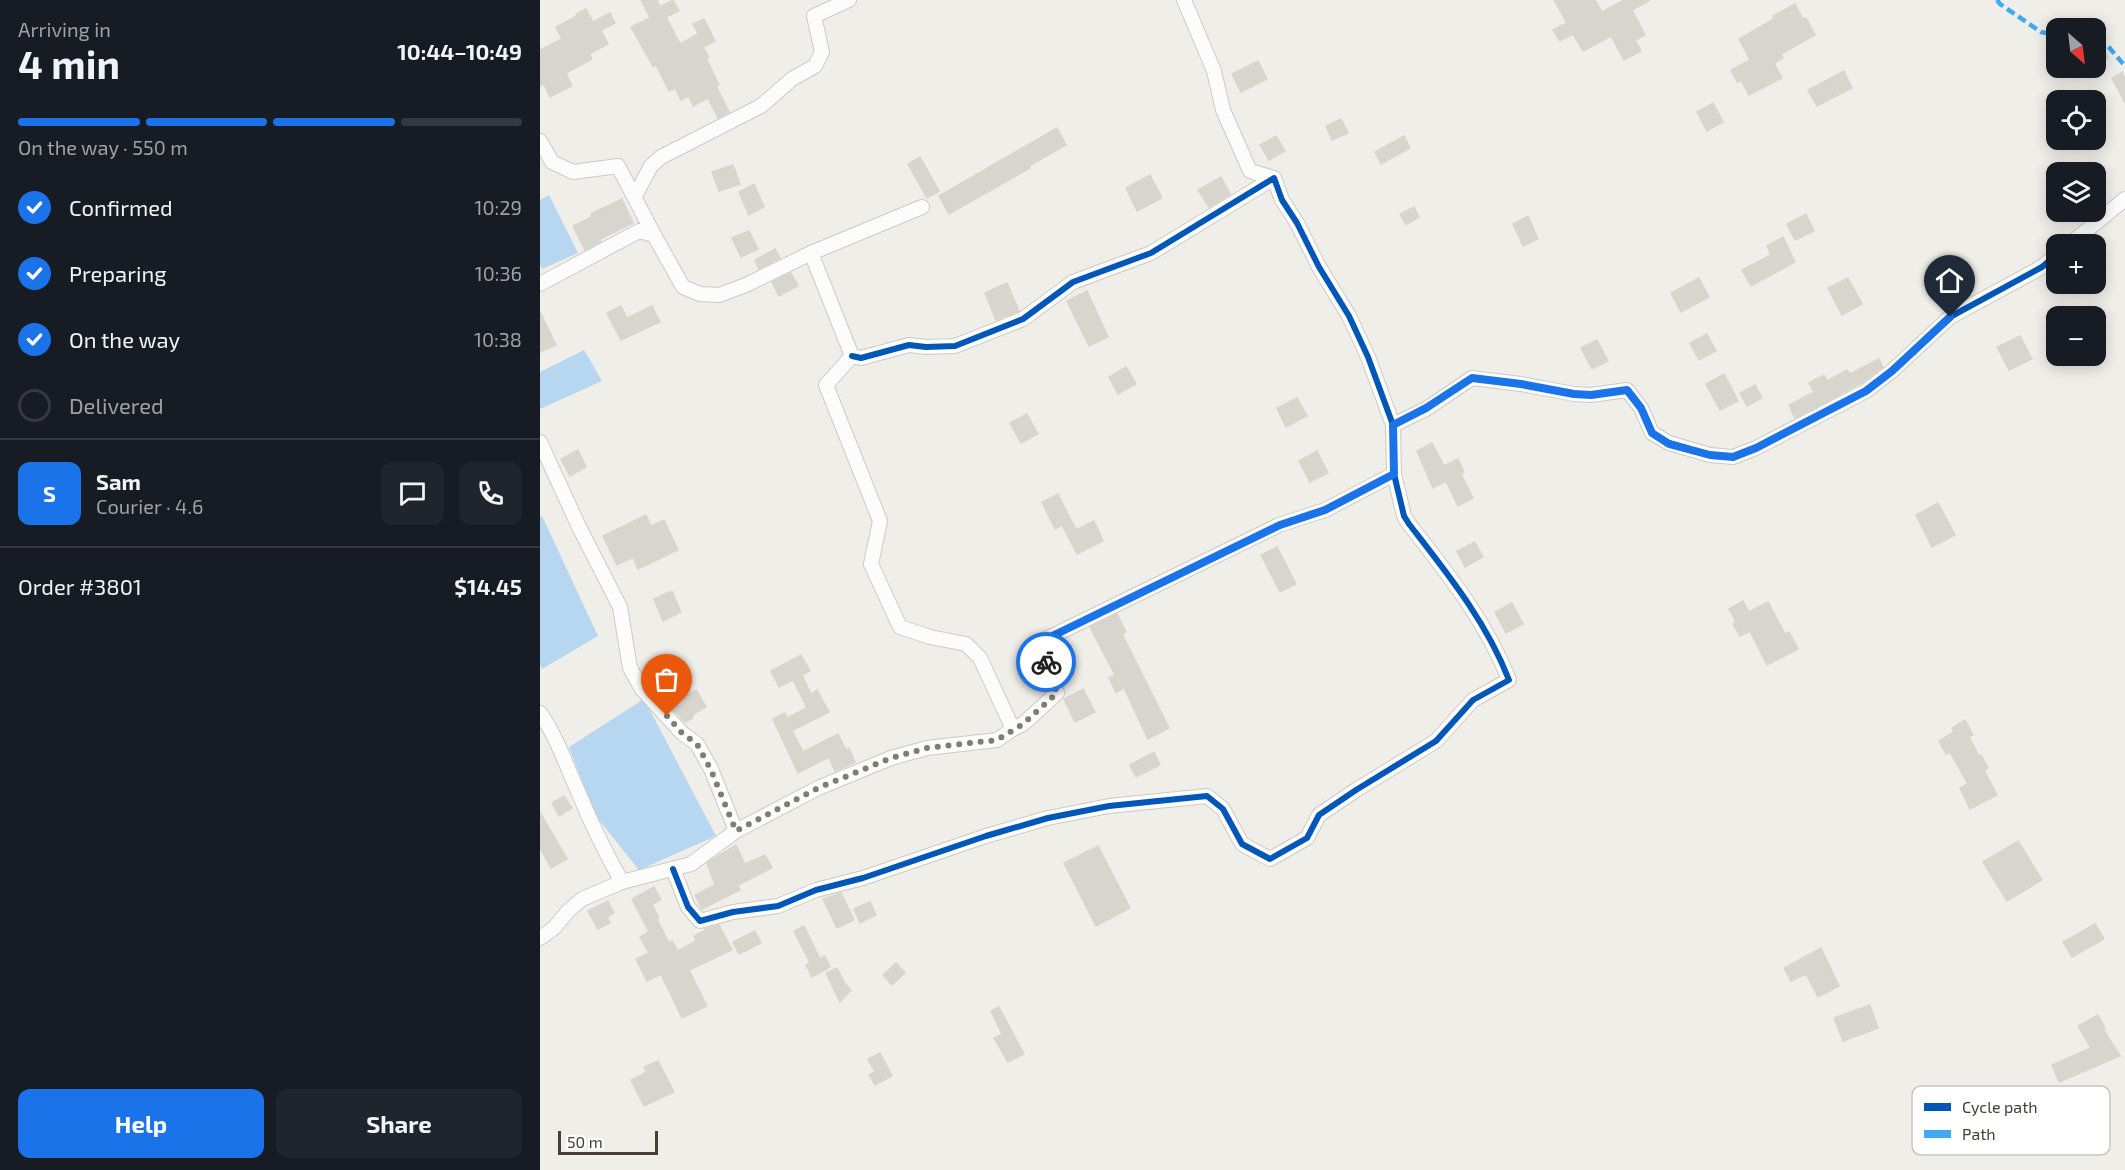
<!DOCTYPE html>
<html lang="en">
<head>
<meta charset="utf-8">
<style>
	:root { --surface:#171b24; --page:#20242c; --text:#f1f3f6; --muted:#9ea1a6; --line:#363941; --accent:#1a73e8 }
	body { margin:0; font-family:"Exo 2",sans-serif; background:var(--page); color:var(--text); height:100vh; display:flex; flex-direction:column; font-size:22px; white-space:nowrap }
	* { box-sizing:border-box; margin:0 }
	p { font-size:20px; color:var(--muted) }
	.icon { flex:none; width:33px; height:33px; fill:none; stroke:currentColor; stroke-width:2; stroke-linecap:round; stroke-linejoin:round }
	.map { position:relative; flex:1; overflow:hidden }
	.side { display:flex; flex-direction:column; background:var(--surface); width:540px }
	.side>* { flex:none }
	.needle { width:39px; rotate:152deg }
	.buttons { position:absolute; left:1506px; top:18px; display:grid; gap:12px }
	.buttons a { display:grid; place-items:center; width:60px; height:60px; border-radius:12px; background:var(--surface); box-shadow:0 3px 15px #0003; font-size:30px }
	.scale { position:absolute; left:18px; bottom:15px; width:100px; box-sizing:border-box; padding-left:6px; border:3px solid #453f34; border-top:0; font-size:16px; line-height:21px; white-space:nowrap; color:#453f34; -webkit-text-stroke:4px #fff; paint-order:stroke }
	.pin { position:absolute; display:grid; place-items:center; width:51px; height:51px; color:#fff; margin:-62px -26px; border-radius:50% 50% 50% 0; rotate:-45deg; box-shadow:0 0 6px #0007 }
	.pin .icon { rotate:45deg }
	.courier { position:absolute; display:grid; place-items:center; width:60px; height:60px; margin:-30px; border:4px solid #1a73e8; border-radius:50%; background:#fff; color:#222; box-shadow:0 2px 8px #0007 }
	.summary em { font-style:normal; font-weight:700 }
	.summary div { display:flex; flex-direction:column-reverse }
	.summary { display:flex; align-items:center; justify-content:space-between; height:102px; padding:0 18px }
	h1 { font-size:39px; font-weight:700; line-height:45px }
	.bar { display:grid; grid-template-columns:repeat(4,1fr); gap:9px 6px; align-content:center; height:72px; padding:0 18px }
	.bar i { height:8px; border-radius:4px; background:var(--line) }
	.bar .current { background:var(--accent) }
	.bar p { grid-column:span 4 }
	.line { display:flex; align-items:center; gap:15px; padding:0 18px; border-top:2px solid var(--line) }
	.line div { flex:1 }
	.round { display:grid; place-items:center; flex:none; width:63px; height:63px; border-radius:12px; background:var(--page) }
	ol { padding:0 18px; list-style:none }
	li { display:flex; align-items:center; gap:18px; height:66px }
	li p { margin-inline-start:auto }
	li .icon { padding:6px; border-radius:50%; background:var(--accent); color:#fff; stroke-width:4 }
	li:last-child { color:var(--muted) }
	li i { width:33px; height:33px; border:3px solid var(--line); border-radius:50% }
	.cta { display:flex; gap:12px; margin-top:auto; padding:12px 18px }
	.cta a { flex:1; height:69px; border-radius:12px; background:var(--accent); color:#fff; font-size:24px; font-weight:700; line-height:69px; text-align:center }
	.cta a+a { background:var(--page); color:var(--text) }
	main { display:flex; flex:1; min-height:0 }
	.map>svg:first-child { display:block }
	.water { fill:#b7d6ef }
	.building { fill:#d8d5cf; stroke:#d8d5ce; stroke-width:1.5 }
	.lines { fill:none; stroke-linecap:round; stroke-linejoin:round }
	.minor-casing { stroke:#cccac4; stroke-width:16 }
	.minor { stroke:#fdfcfc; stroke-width:14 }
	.quiet { stroke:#3fa9f5; stroke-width:4.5; stroke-dasharray:9 4.5; stroke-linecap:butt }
	.cycleway-casing { stroke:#fff; stroke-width:10 }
	.cycleway { stroke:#0057b8; stroke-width:6 }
	.done { stroke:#817c73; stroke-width:6; stroke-dasharray:0 10.8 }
	.route { stroke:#1a73e8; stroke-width:8 }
	.key { fill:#fff; stroke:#c7c5c2; stroke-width:1.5 }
	.key-label { font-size:16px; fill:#453f34 }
</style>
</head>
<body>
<main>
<section class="side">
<div class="summary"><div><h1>4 min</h1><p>Arriving in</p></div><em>10:44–10:49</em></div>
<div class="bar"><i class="current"></i><i class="current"></i><i class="current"></i><i></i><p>On the way · 550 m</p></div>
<ol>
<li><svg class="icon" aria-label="check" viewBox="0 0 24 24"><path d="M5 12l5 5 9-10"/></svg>Confirmed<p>10:29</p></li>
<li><svg class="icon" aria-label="check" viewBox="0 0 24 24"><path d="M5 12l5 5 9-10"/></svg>Preparing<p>10:36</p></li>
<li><svg class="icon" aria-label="check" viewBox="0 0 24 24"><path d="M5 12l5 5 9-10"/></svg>On the way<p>10:38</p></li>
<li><i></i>Delivered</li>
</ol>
<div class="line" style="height:108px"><b class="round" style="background:var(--accent);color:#fff">S</b><div><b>Sam</b><p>Courier · 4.6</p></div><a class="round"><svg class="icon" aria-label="chat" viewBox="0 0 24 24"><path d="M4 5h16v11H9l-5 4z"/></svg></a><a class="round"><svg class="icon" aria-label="phone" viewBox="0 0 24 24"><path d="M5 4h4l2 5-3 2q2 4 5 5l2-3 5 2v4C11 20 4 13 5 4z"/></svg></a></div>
<div class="line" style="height:78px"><div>Order #3801</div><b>$14.45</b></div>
<div class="cta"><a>Help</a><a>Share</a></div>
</section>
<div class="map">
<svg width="1585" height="1170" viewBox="0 0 1585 1170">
	<rect width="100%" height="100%" fill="#f0eee8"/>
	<g class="water">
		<polygon points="9,195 38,253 2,269 0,264 0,200"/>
		<polygon points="44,350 62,381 0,409 0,372"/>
		<polygon points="2,516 58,636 2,669 0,665 0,517"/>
		<polygon points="104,699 176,836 99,870 55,815 29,747"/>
	</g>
	<g class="building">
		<polygon points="101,0 117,0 120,7 133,0 139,11 126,17 140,44 158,34 153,24 164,19 175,41 163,47 169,57 166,58 179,85 176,86 189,112 178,118 168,98 153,106 149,96 141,100 135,88 129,91 116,65 113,66 91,27 110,18"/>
		<polygon points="1014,0 1055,0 1062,12 1084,0 1110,0 1092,10 1105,35 1095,40 1101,51 1084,60 1071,36 1043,51 1033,34 1020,41 1013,30 1027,23"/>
		<polygon points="1255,4 1263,19 1266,18 1275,35 1241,54 1243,58 1234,63 1242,78 1209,95 1201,80 1197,82 1191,70 1210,60 1199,39 1234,19 1233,16"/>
		<polygon points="46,9 53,22 70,13 75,23 61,30 68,44 49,54 52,59 26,73 32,86 10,97 4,84 0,86 0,50 22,39 16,27 37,16 36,14"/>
		<polygon points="1556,34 1568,58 1556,64"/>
		<polygon points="718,61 727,79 701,92 692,74"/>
		<polygon points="1304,71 1312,88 1277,106 1268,90"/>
		<polygon points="1582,72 1585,79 1585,103 1572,78"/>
		<polygon points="1173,103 1183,122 1167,131 1157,112"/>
		<polygon points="801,119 808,133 792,140 786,126"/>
		<polygon points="517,128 526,145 489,166 490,168 409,214 399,196"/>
		<polygon points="736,136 745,151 729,160 720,145"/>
		<polygon points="864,136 870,148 841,164 835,152"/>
		<polygon points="380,157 399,191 387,198 368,164"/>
		<polygon points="193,165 200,184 179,191 172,172"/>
		<polygon points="610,175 622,198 597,211 586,188"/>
		<polygon points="681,177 690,194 669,207 658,190"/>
		<polygon points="214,184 224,207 209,215 199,192"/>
		<polygon points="82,199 93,223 60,239 61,241 45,250 33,226 52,217 51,214"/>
		<polygon points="874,207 879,217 866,225 860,214"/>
		<polygon points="1266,214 1274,231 1255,240 1247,224"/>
		<polygon points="988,216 998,239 983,246 973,224"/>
		<polygon points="209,231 218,249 201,257 192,238"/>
		<polygon points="1243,237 1255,262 1211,286 1202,270 1231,255 1227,246"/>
		<polygon points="235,249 240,258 219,269 215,260"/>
		<polygon points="251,273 258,286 239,296 232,282"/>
		<polygon points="1159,278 1169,297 1141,312 1131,293"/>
		<polygon points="1308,278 1322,304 1302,315 1288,288"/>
		<polygon points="467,283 479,311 456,320 445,293"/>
		<polygon points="547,291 568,337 549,346 527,301"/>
		<polygon points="81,306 87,318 112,306 120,322 81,340 67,313"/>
		<polygon points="0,312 16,345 0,352"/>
		<polygon points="1167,334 1176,351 1159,360 1150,343"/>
		<polygon points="1480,336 1492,359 1469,370 1457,347"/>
		<polygon points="1057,340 1068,361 1052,369 1041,348"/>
		<polygon points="1339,359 1343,367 1321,383 1255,418 1249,405 1274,392 1269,383 1284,375 1287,381 1307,370 1310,374"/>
		<polygon points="586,367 596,384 578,394 569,377"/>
		<polygon points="1184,374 1198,401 1180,410 1166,384"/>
		<polygon points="1215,385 1222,398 1207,406 1200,393"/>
		<polygon points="757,398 767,416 746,427 737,408"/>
		<polygon points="487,414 498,434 481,443 470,423"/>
		<polygon points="892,443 904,466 918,459 924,472 921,474 933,498 918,506 906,481 893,488 877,451"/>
		<polygon points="38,450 46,467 30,476 21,459"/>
		<polygon points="777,451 788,473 770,482 759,461"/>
		<polygon points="518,494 536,530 554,521 563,541 537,554 522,525 515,529 502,502"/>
		<polygon points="1398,503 1415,535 1392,547 1376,515"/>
		<polygon points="106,515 111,526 124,520 138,550 98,569 93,557 77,565 63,536"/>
		<polygon points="935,542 943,557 925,567 917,551"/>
		<polygon points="737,547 756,584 740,592 721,555"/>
		<polygon points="132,591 141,612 123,621 114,599"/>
		<polygon points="1203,601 1209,612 1228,602 1245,634 1249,632 1258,649 1227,665 1210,631 1200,636 1193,624 1196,622 1189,609"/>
		<polygon points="972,603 983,624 966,633 955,612"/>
		<polygon points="577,614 586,632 582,634 629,728 608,739 584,688 576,692 569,678 575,675 550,627"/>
		<polygon points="261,655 270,671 262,675 271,694 277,690 289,712 253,730 253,732 263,752 298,734 306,750 309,748 315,762 295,771 289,757 258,773 233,719 245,713 247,718 267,708 253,680 239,687 231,671"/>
		<polygon points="543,689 555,712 535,722 524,699"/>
		<polygon points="156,690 166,707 152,715 153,718 145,722 127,702 140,694 142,698"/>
		<polygon points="1425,720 1433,735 1429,737 1439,756 1441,755 1448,768 1444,770 1457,795 1430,809 1420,788 1428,784 1410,752 1406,754 1399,741 1414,732 1412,728"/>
		<polygon points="614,752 620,765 596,777 590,765"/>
		<polygon points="24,796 32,808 19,816 12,803"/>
		<polygon points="0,812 27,859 11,868 0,848"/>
		<polygon points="1478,841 1502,880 1467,901 1443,862"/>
		<polygon points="196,845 205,864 225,855 232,868 198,885 200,890 162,909 155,895 175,885 167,863"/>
		<polygon points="558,846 590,908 556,926 524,863"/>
		<polygon points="114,887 121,900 112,904 119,918 117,919 129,943 132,941 138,951 156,941 154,936 166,930 165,929 179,925 192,950 149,970 167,1006 142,1018 121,974 107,981 96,959 109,953 100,937 109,932 92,899"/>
		<polygon points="301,893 314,920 297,928 283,899"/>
		<polygon points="68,901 74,913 67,917 70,923 58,929 48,911"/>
		<polygon points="330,902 336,915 320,923 314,909"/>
		<polygon points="1555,924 1564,939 1532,957 1523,942"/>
		<polygon points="264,926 280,959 285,956 290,967 272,977 266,965 270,963 254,931"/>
		<polygon points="215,931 221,943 199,954 193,942"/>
		<polygon points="1281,948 1299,986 1278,997 1266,974 1251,981 1244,968"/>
		<polygon points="356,963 365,973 352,985 343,975"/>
		<polygon points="297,968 305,984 311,990 300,1002 286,973"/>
		<polygon points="1330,1005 1338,1028 1303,1041 1294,1018"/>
		<polygon points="459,1007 484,1054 468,1062 454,1038 462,1034 451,1011"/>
		<polygon points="1558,1015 1565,1028 1563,1029 1580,1056 1519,1082 1512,1065 1551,1048 1538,1026"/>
		<polygon points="340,1053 352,1076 335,1085 329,1075 335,1072 328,1059"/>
		<polygon points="118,1061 134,1092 104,1106 91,1080 107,1072 104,1067"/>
	</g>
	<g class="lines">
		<g class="minor-casing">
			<g id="minor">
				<polyline points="644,0 674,71 683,110 710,171 734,178"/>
				<polyline points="0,141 12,162 33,172 78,166 114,235"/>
				<polyline points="95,196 111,166 121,157 221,106 252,79 275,66 282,52 274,16 309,0"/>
				<polyline points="1530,244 1585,199"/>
				<polyline points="0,284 99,231 114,235 143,287 160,294 179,295 206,285 271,253"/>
				<polyline points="853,425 886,409 932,378 981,384 1034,394 1051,395 1087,390 1101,408 1112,433 1129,443 1170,455 1193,457 1216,448 1326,391 1352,371 1410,317 1502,267 1516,255"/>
				<polyline points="0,442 39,527 80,607 90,668 102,689 142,733 157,744 171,769 196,831"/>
				<path d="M0,713C17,737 25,763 37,789C50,821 65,852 82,882"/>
				<polyline points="473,729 483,724 517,693 500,642 739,525 785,510 854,474"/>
				<path d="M133,869L148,907L160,921L193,912L238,906L276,890L323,878L446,836L508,818L569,806L667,796L683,809L702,844L730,859L767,838L779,815L816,790L896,741L933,700L969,680C946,621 907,573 869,524L864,516L854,474L853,425L828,357L809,316L779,267L757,223L742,200L734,178L611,253L533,282L483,319L415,346L386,347L369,345L321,358L312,356"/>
				<polyline points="0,938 14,928 28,911 42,899 82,882 151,864 196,831 278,788 351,758 387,748 457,740 473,729 440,658 426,644 390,637 360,627 331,564 340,521 286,385 312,356 271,253 382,207"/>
			</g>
		</g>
		<use href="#minor" class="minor"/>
		<g class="quiet">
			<polyline points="1457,0 1460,4 1501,32 1516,35"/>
			<polyline points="1556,43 1567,45 1585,66"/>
		</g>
		<g class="cycleway-casing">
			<g id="cycleway">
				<polyline points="853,425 886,409 932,378 981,384 1034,394 1051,395 1087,390 1101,408 1112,433 1129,443 1170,455 1193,457 1216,448 1326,391 1352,371 1410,317 1502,267 1516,255"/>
				<path d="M133,869L148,907L160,921L193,912L238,906L276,890L323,878L446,836L508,818L569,806L667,796L683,809L702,844L730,859L767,838L779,815L816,790L896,741L933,700L969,680C946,621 907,573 869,524L864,516L854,474L853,425L828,357L809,316L779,267L757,223L742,200L734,178L611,253L533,282L483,319L415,346L386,347L369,345L321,358L312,356"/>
			</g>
		</g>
		<use href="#cycleway" class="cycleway"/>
	</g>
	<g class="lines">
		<polyline class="done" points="127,716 142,733 157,744 171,770 196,831 278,788 351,758 387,748 457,740 483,724 517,693 506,662"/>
		<polyline class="route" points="506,662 500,642 740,525 785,510 854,474 853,425 886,408 932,378 981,384 1034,394 1051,395 1087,390 1101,408 1112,433 1129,444 1170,455 1193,457 1216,448 1326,391 1352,371 1410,317"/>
	</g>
	<rect x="1372" y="1086" width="198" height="69" rx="9" class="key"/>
	<rect x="1384" y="1103" width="27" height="8" fill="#0057b8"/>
	<rect x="1384" y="1130" width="27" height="8" fill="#3fa9f5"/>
	<g class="key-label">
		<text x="1422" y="1113">Cycle path</text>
		<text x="1422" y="1140">Path</text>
	</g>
</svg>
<div class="buttons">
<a><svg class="needle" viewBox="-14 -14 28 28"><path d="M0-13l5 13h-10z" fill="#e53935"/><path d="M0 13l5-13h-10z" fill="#9ea1a6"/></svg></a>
<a><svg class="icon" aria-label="locate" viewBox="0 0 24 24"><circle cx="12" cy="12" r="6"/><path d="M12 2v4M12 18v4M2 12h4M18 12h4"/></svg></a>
<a><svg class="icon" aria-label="layers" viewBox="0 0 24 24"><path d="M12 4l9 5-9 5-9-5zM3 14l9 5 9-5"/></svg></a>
<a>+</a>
<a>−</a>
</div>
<div class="scale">50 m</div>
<div class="pin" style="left:127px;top:716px;background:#ea580c"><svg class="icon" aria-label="bag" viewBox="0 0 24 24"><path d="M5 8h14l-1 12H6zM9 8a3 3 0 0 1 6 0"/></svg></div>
<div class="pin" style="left:1410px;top:317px;background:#1f2937"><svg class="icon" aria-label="home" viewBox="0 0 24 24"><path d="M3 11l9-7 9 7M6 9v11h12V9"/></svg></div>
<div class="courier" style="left:506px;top:662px"><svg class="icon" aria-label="bike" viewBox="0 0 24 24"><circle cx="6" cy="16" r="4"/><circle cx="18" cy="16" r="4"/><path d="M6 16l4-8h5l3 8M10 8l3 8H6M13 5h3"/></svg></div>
</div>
</main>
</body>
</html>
